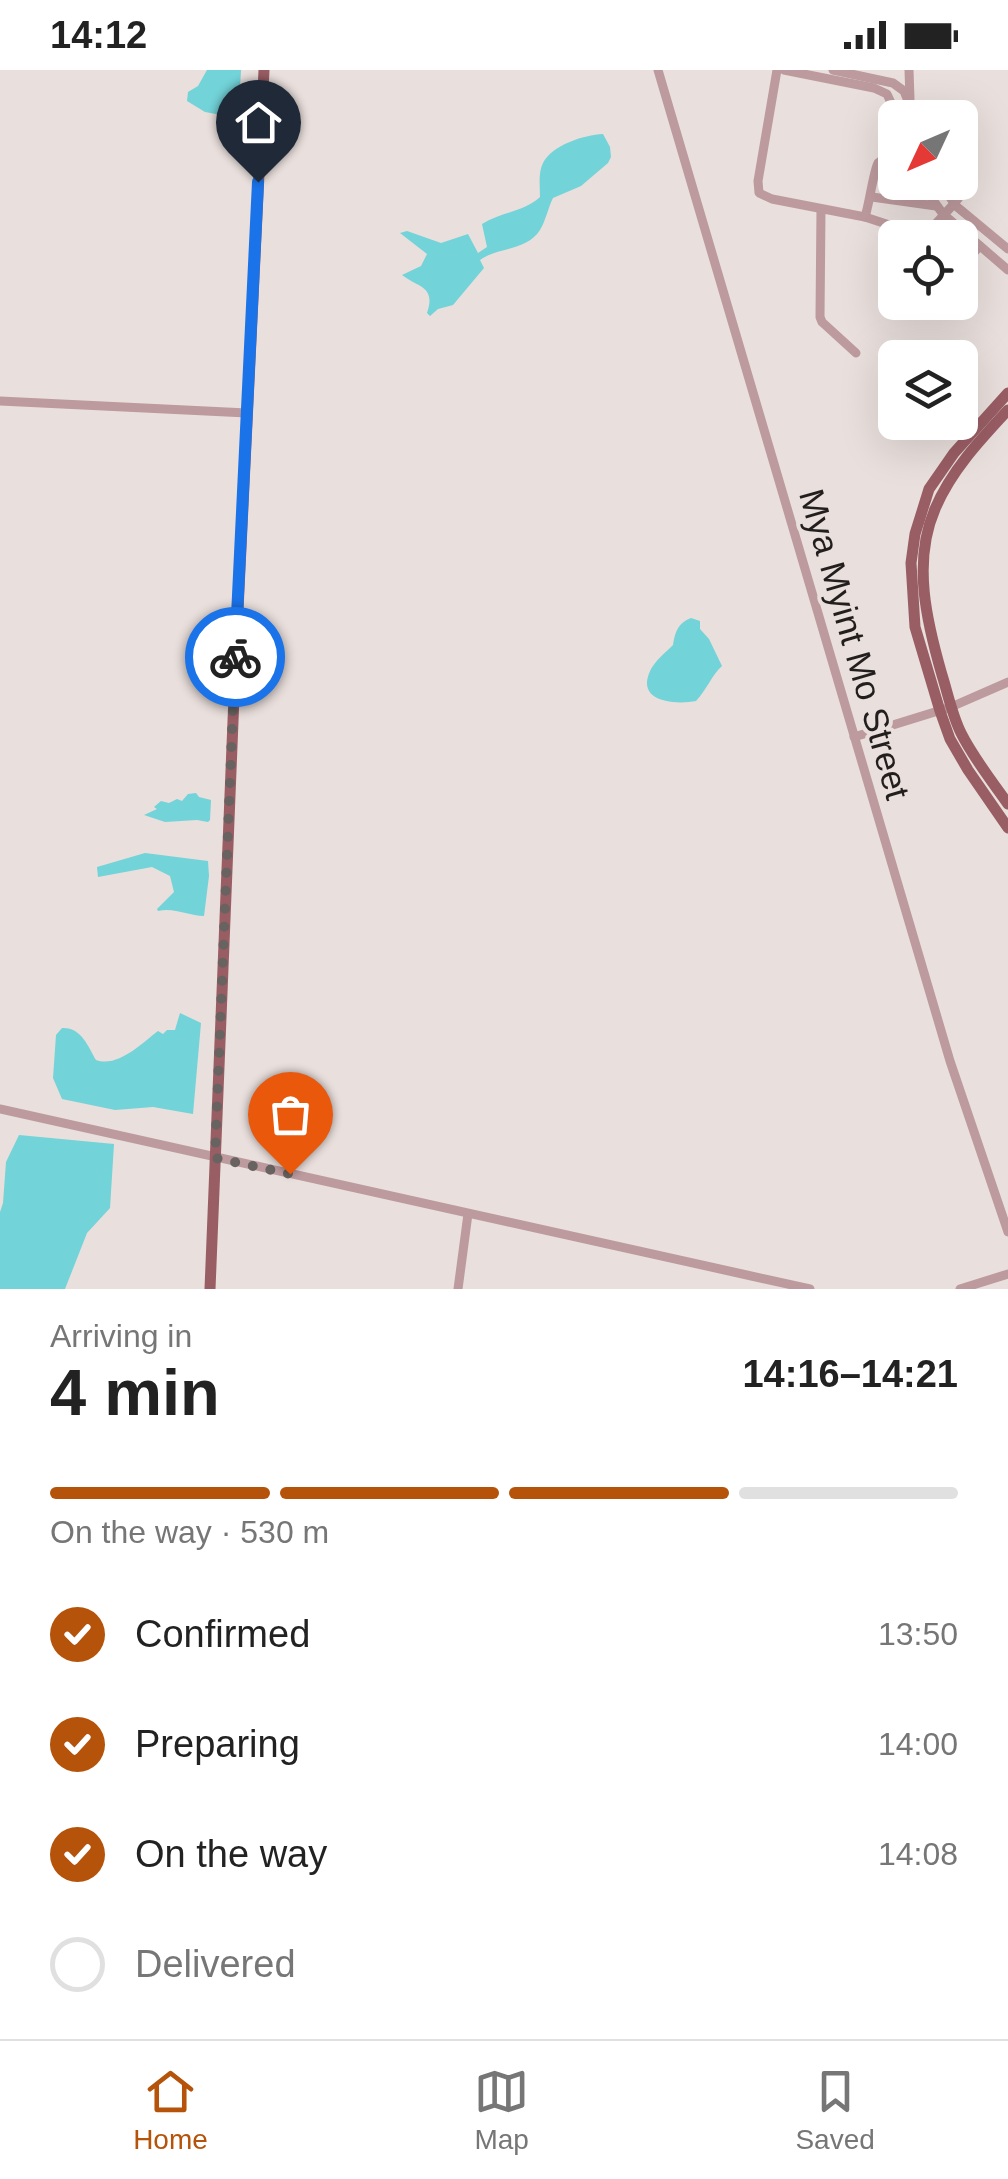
<!DOCTYPE html>
<html lang="en">
<head>
<meta charset="utf-8">
<style>
	:root { --surface:#fff; --page:#f6f6f6; --text:#222; --muted:#767676; --line:#e0e0e0; --accent:#b45309 }
	body { margin:0; font-family:Arial,sans-serif; background:var(--page); color:var(--text); height:100vh; display:flex; flex-direction:column; font-size:38px; white-space:nowrap }
	* { box-sizing:border-box; margin:0 }
	p { font-size:32px; color:var(--muted) }
	.icon { flex:none; width:55px; height:55px; fill:none; stroke:currentColor; stroke-width:2; stroke-linecap:round; stroke-linejoin:round }
	.map { position:relative; height:1219px; overflow:hidden }
	.sheet { display:flex; flex-direction:column; background:var(--surface); flex:1 }
	.sheet>* { flex:none }
	.needle { width:65px; rotate:226deg }
	.buttons { position:absolute; left:878px; top:30px; display:grid; gap:20px }
	.buttons a { display:grid; place-items:center; width:100px; height:100px; border-radius:15px; background:var(--surface); box-shadow:0 10px 40px #0002; font-size:50px }
	.pin { position:absolute; display:grid; place-items:center; width:85px; height:85px; color:#fff; margin:-102px -42px; border-radius:50% 50% 50% 0; rotate:-45deg; box-shadow:0 0 10px #0007 }
	.pin .icon { rotate:45deg }
	.courier { position:absolute; display:grid; place-items:center; width:100px; height:100px; margin:-50px; border:8px solid #1a73e8; border-radius:50%; background:#fff; color:#222; box-shadow:0 2px 12px #0007 }
	.head em { font-style:normal; font-weight:700 }
	.head div { display:flex; flex-direction:column-reverse }
	.head { display:flex; align-items:center; justify-content:space-between; height:170px; padding:0 50px }
	h1 { font-size:65px; font-weight:700; line-height:75px }
	.bar { display:grid; grid-template-columns:repeat(4,1fr); gap:15px 10px; align-content:center; height:120px; padding:0 50px }
	.bar i { height:12px; border-radius:8px; background:var(--line) }
	.bar .selected { background:var(--accent) }
	.bar p { grid-column:span 4 }
	ol { padding:0 50px; list-style:none }
	li { display:flex; align-items:center; gap:30px; height:110px }
	li p { margin-inline-start:auto }
	li .icon { padding:10px; border-radius:50%; background:var(--accent); color:#fff; stroke-width:4 }
	li:last-child { color:var(--muted) }
	li i { width:55px; height:55px; border:5px solid var(--line); border-radius:50% }
	.status { display:flex; justify-content:space-between; align-items:center; height:70px; padding:0 50px; background:var(--surface); direction:ltr }
	.status svg { height:28px; fill:currentColor }
	.tabs { display:flex; justify-content:space-around; align-items:center; height:140px; border-top:2px solid var(--line); background:var(--surface); font-size:28px; color:var(--muted) }
	.tabs a { display:grid; justify-items:center; gap:5px }
	.tabs .selected { color:var(--accent) }
	.map>svg:first-child { display:block }
	.water { fill:#72d3d8 }
	.lines { fill:none; stroke-linecap:round; stroke-linejoin:round }
	.minor { stroke:#bd9a9d; stroke-width:9 }
	.major { stroke:#995d64; stroke-width:11 }
	.done { stroke:#686260; stroke-width:10; stroke-dasharray:0 18 }
	.route { stroke:#1a73e8; stroke-width:12 }
	.labels { text-anchor:middle; dominant-baseline:central; stroke-width:8; stroke-linejoin:round; paint-order:stroke }
	.street-label { font-size:35px; fill:#221e1d; stroke:#e9dfdc }
</style>
</head>
<body>
<div class="status"><b>14:12</b><svg viewBox="0 0 49 12"><path d="M0 12V9h3v3zM5 12V6h3v6zM10 12V3h3v9zM15 12V0h3v12zM26 1h20v11H26zM47 4h2v5h-2z"/></svg></div>
<div class="map">
<svg width="1008" height="1219" viewBox="0 0 1008 1219">
	<rect width="100%" height="100%" fill="#e9dfdc"/>
	<g class="water">
		<polygon points="207,0 241,0 239,38 232,47 205,42 187,31 188,22 198,16"/>
		<path d="M603,64L610,77L611,87L608,93L581,116L553,128C548,138 546,150 540,160C527,181 497,177 480,190L484,198L453,235L438,239L430,246L427,243C436,216 419,218 402,205L421,196L427,184L400,163L407,161L441,173L468,164L478,183L487,177L482,154C501,142 524,142 540,127C540,116 538,103 543,93C552,75 584,65 603,64Z"/>
		<path d="M691,548L700,551V559L709,569L722,596C712,605 707,619 696,631C675,635 634,632 651,599C656,590 666,582 673,575C675,562 678,553 691,548Z"/>
		<polygon points="196,723 199,727 211,730 210,750 208,752 197,750 165,752 144,745 157,739 154,737 161,731 169,733 177,729 182,731 188,724"/>
		<path d="M145,783L208,791L209,806L204,846C189,846 174,837 158,841L157,839L174,822L170,806L152,797L98,807L97,797Z"/>
		<path d="M180,943L201,953L193,1044L153,1037L115,1040L62,1029L53,1008L56,965L62,958C81,957 88,976 96,990C118,998 142,973 158,961L163,964L167,960H175Z"/>
		<polygon points="19,1065 114,1074 110,1138 87,1163 65,1219 0,1219 0,1142 3,1133 6,1092"/>
	</g>
	<g class="lines">
		<g class="minor">
			<polyline points="658,0 950,991 1008,1162"/>
			<polyline points="777,0 758,111 759,123 772,129 865,147 923,166"/>
			<polyline points="784,0 874,18 887,24 898,48"/>
			<polyline points="833,0 893,13 904,21 915,48"/>
			<polyline points="909,0 910,29"/>
			<polyline points="920,112 943,144 1008,200"/>
			<polyline points="939,112 956,136 1008,179"/>
			<polyline points="872,127 936,136"/>
			<polyline points="821,139 820,247 822,252 856,283"/>
			<path d="M865,147C869,135 874,99 878,93C883,88 889,87 895,86"/>
			<path d="M923,168C939,148 962,130 972,106L960,90"/>
			<polyline points="960,197 980,176"/>
			<polyline points="0,331 247,343"/>
			<polyline points="854,667 951,637 1008,612"/>
			<polyline points="0,1039 810,1219"/>
			<polyline points="458,1219 468,1144"/>
			<polyline points="960,1219 1008,1204"/>
		</g>
		<g class="major">
			<polyline points="1008,323 954,383 929,419 915,464 911,493 915,557 940,641 950,669 968,700 1008,758"/>
			<path d="M1008,340C980,370 951,401 935,439C912,492 927,553 942,605C948,624 952,645 961,663C974,689 992,711 1008,734"/>
			<polyline points="210,1219 235,602 264,0"/>
		</g>
	</g>
	<g class="lines">
		<polyline class="done" points="235,587 215,1088 290,1104"/>
		<polyline class="route" points="235,587 258,112"/>
	</g>
	<g class="labels">
		<g class="street-label">
			<text transform="translate(855 574) rotate(74)">Mya Myint Mo Street</text>
		</g>
	</g>
</svg>
<div class="buttons">
<a><svg class="needle" viewBox="-14 -14 28 28"><path d="M0-13l5 13h-10z" fill="#e53935"/><path d="M0 13l5-13h-10z" fill="#767676"/></svg></a>
<a><svg class="icon" aria-label="locate" viewBox="0 0 24 24"><circle cx="12" cy="12" r="6"/><path d="M12 2v4M12 18v4M2 12h4M18 12h4"/></svg></a>
<a><svg class="icon" aria-label="layers" viewBox="0 0 24 24"><path d="M12 4l9 5-9 5-9-5zM3 14l9 5 9-5"/></svg></a>
</div>
<div class="pin" style="left:290px;top:1104px;background:#ea580c"><svg class="icon" aria-label="bag" viewBox="0 0 24 24"><path d="M5 8h14l-1 12H6zM9 8a3 3 0 0 1 6 0"/></svg></div>
<div class="pin" style="left:258px;top:112px;background:#1f2937"><svg class="icon" aria-label="home" viewBox="0 0 24 24"><path d="M3 11l9-7 9 7M6 9v11h12V9"/></svg></div>
<div class="courier" style="left:235px;top:587px"><svg class="icon" aria-label="bike" viewBox="0 0 24 24"><circle cx="6" cy="16" r="4"/><circle cx="18" cy="16" r="4"/><path d="M6 16l4-8h5l3 8M10 8l3 8H6M13 5h3"/></svg></div>
</div>
<section class="sheet">
<div class="head"><div><h1>4 min</h1><p>Arriving in</p></div><em>14:16–14:21</em></div>
<div class="bar"><i class="selected"></i><i class="selected"></i><i class="selected"></i><i></i><p>On the way · 530 m</p></div>
<ol>
<li><svg class="icon" aria-label="check" viewBox="0 0 24 24"><path d="M5 12l5 5 9-10"/></svg>Confirmed<p>13:50</p></li>
<li><svg class="icon" aria-label="check" viewBox="0 0 24 24"><path d="M5 12l5 5 9-10"/></svg>Preparing<p>14:00</p></li>
<li><svg class="icon" aria-label="check" viewBox="0 0 24 24"><path d="M5 12l5 5 9-10"/></svg>On the way<p>14:08</p></li>
<li><i></i>Delivered</li>
</ol>
</section>
<nav class="tabs">
<a class="selected"><svg class="icon" aria-label="home" viewBox="0 0 24 24"><path d="M3 11l9-7 9 7M6 9v11h12V9"/></svg>Home</a>
<a><svg class="icon" aria-label="map" viewBox="0 0 24 24"><path d="M3 6l6-2 6 2 6-2v14l-6 2-6-2-6 2zM9 4v14M15 6v14"/></svg>Map</a>
<a><svg class="icon" aria-label="saved" viewBox="0 0 24 24"><path d="M7 4h10v16l-5-4-5 4z"/></svg>Saved</a>
</nav>
</body>
</html>
